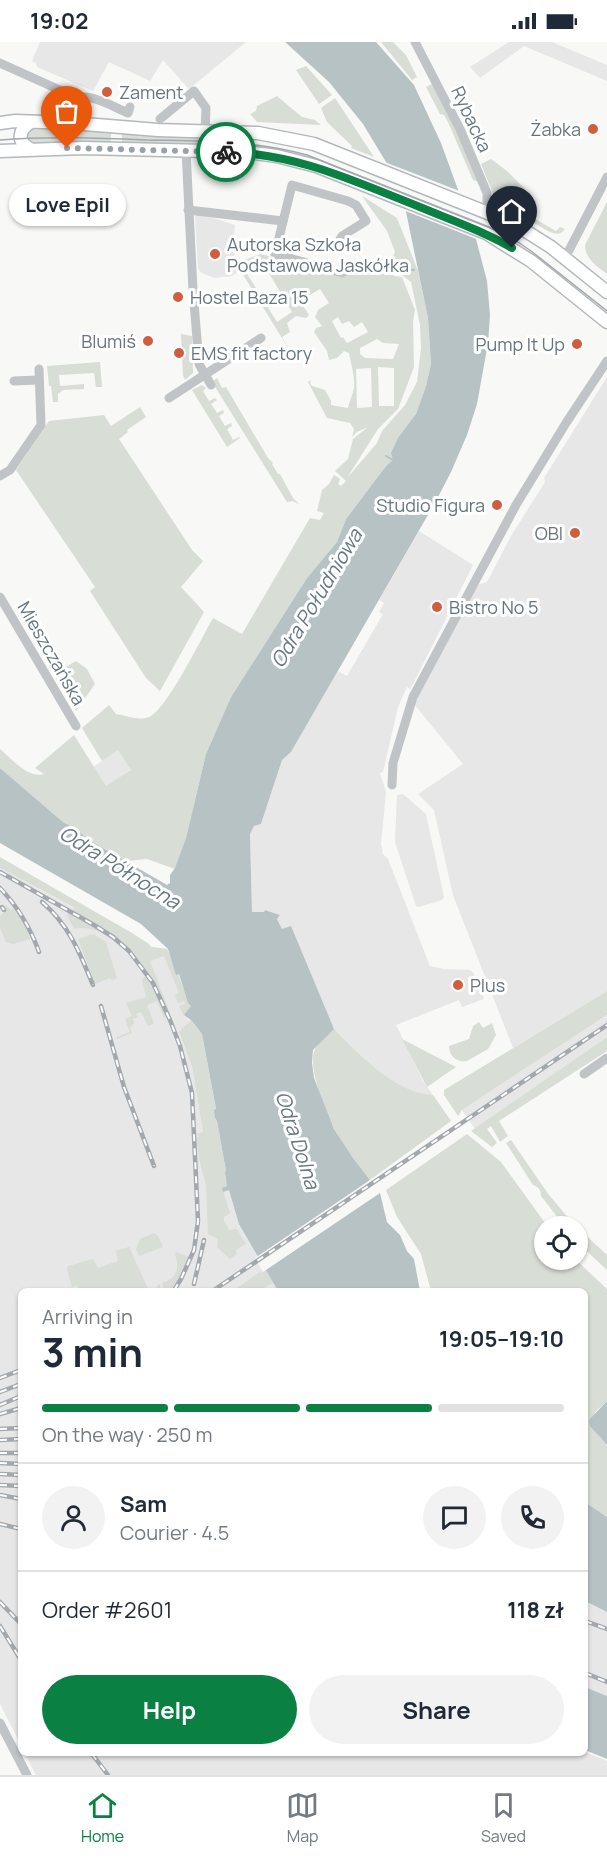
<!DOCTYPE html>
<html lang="en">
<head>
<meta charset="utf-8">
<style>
	:root { --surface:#fff; --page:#f2f2f3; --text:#1f2937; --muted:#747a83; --line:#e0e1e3; --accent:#0b8043 }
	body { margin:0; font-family:Manrope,sans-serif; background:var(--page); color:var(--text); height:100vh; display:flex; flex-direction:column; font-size:22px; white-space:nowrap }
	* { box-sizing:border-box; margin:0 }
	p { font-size:20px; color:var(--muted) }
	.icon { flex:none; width:33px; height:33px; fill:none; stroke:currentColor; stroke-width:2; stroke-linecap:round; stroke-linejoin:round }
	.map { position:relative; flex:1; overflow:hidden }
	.details { position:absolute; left:18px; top:1246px; width:570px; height:468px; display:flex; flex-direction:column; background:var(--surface); border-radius:9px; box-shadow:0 2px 4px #0004 }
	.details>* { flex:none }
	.tools { position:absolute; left:534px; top:1174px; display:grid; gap:12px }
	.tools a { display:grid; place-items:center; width:54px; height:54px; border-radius:50%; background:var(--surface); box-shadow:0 2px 4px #0004; font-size:30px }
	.pin { position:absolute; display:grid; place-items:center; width:51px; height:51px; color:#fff; margin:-62px -26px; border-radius:50% 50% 50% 0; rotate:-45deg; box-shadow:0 0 6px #0007 }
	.pin .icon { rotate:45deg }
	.courier { position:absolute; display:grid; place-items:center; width:60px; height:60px; margin:-30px; border:4px solid #0b8043; border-radius:50%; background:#fff; color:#222; box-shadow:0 2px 8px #0007 }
	.bubble { position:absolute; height:42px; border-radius:21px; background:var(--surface); box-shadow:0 2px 4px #0004; font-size:20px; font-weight:700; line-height:42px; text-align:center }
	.overview em { font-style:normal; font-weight:700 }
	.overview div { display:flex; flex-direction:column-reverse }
	.overview { display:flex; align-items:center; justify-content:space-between; height:102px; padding:0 24px }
	h1 { font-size:39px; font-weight:700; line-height:45px }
	.bar { display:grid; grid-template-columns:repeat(4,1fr); gap:9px 6px; align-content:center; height:72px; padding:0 24px }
	.bar i { height:8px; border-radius:4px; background:var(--line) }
	.bar .current { background:var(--accent) }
	.bar p { grid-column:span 4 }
	.line { display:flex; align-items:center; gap:15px; padding:0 24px; border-top:2px solid var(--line) }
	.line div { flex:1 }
	.round { display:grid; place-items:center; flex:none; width:63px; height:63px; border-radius:32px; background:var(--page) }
	.primary-button { display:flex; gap:12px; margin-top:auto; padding:12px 24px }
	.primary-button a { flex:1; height:69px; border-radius:36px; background:var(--accent); color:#fff; font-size:24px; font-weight:700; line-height:69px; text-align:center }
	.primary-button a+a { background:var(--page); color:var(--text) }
	.status { display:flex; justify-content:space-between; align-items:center; height:42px; padding:0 30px; background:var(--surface); direction:ltr }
	.status svg { height:16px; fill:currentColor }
	.menu { display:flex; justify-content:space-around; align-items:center; height:84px; border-top:2px solid var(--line); background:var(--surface); font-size:16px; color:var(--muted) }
	.menu a { display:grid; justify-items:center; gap:3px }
	.menu .current { color:var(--accent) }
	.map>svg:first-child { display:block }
	.built { fill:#e6e7e6 }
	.green { fill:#d8ddd6; fill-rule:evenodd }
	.water { fill:#b7c2c5 }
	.pier { fill:#f8f8f6 }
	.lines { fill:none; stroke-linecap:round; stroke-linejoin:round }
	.stream { stroke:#b7c2c5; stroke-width:2 }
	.secondary-casing { stroke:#b3b8bc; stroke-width:15 }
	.street { stroke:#c0c4c7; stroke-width:9 }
	.secondary { stroke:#fff; stroke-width:12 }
	.tram { stroke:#a2a8ad; stroke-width:1.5 }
	.rail-casing { stroke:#a2a8ad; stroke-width:4.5 }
	.rail { stroke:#fff; stroke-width:2; stroke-dasharray:7; stroke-linecap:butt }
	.done { stroke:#99a2a8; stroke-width:6; stroke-dasharray:0 10.8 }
	.route { stroke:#0b8043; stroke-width:8 }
	.poi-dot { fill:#d05e3e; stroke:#fff; stroke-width:2 }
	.labels { text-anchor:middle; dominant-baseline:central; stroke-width:6; stroke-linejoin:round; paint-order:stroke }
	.poi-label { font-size:18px; fill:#66747e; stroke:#fff; text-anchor:start }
	.street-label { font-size:18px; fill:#66747e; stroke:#fff }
	.water-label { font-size:20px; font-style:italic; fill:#67797f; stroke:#fff }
</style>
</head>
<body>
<div class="status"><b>19:02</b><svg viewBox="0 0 49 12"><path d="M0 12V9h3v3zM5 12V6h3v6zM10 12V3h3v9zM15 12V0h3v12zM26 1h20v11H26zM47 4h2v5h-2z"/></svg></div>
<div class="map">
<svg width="607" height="1733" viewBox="0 0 607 1733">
	<rect width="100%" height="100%" fill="#f8f8f6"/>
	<g class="built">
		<polygon points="40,0 246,0 189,47 163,18 150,39 109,20 93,49 37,25 36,21 32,19"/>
		<polygon points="509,0 552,0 607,23 607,39 524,4 480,36 470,25"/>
		<polygon points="201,172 235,183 233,203 235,221 240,229 232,234 214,236 200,230 198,226 195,174"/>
		<polygon points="607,335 607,949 513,1006 453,853 434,768 418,752 463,722 414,662 477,543 487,540 511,494 545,440 544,436"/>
		<polygon points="419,489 473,523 413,642 410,647 407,645 398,665 383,730 380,731 386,750 381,802 383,812 388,817 430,924 443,927 470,928 473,930 484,957 462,965 459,958 396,983 423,1039 451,1079 315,1037 313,1023 314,1009 334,986 277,877 280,873 265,868 264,870 252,870 252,863 250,792 254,784 261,782 282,717 291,710 338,629 347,634 383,572 379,570 384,561 379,558"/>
		<polygon points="118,708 131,728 107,745 93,725"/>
		<polygon points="403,752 426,772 444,855 442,858 419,865 416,864 395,800 397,753"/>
		<polygon points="0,826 145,904 167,907 191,964 184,973 190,979 179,991 192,1025 210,1130 230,1126 257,1213 278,1249 21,1250 21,1703 0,1662"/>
		<polygon points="607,973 607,995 475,1087 462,1068"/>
		<polygon points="585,1559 607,1570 607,1654 585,1645"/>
		<polygon points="585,1710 607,1719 607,1733 36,1733 25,1712"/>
	</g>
	<g class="green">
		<polygon points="381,0 393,0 406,13 417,35 412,38"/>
		<polygon points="306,24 332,53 319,62 296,28"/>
		<polygon points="432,42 455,83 478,140 473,138 448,80 444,73 440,72 426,45"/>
		<polygon points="277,54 302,75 315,78 321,83 257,80 250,72 256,69 257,64"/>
		<polygon points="335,56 374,115 351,106 352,104 327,80 321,66"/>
		<polygon points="31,86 111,87 111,103 31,101 26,97 28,97 28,89"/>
		<polygon points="122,89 244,96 245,100 244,103 238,104 155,101 149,103 122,103"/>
		<path d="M491,117L507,129L525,147L521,153L528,161L526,165L532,175L556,189L560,185L565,187C560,194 555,192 548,189L496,159L481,122Z"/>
		<path d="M362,154L397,176L418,229L428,276L431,322L426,344L416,372L393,418L386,424L346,477L337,500L307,536L231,655L206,712L186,796L175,827L147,817L127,819L123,817L86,796L78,788L63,780L0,726V707C12,717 28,737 44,732L35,726L74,693L106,744L131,728L118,708L102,719L82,686L109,663L116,672C127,674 139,679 149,675C166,669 202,595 213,576L242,592L310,476L320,478L324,471L317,469L322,448L329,442L334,433L340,437L338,442L341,444L346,439L335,429L348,417L353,397L368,385L357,390L352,395L354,387L350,381L327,376L308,340L311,338L310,341L312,344L325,348L331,359V363L348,366C349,359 353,353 354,346C355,333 351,323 349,311L344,309L337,316L329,318L327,309L314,290L316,286L322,284L315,275L318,268L329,261L320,247L300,259L309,273L306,276L296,274L287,281L290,290L282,295L304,332L236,221L261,212L340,235L386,215L394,234L402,235L415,268L413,279L414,325L398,367L378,387L347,436L377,401L382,389L405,363L417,340L421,306L420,283L411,240L398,230L391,219L395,210L387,189ZM260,216L292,270L277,280L244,227ZM338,275L342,282L349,279L354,285L362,280L368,290L347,301L343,295L341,296L332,279ZM377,297L383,301L399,302L393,317L365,316L360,312V306ZM378,325L394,326V364H379ZM371,326L372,365L357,366L356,327Z"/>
		<path d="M607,160V232C597,224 585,217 585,203Z"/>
		<polygon points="181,292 192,294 193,331 185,338 183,334"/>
		<polygon points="100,320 102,345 96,345 94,331 59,333 60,344 84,342 84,347 63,348 58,352 58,360 53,360 51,344 49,344 47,324"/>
		<polygon points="217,336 222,346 226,345 268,416 273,421 272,422 278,432 280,432 293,456 300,463 293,459 287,460 212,340"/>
		<polygon points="202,343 206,346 203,349 209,359 215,356 217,358 211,362 217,371 223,368 224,371 219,374 225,384 231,381 232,384 227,387 233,398 239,395 240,396 227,405 192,348"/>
		<polygon points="140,365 146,375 127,388 128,390 119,397 192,508 203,519 181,545 204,570 160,649 146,636 90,549 95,545 16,428 49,379 104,373 111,384"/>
		<polygon points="76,619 87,627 95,642 76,669 53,632"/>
		<path d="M0,815L132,891L149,902L151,905L167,907L178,931L188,961L191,964L184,974L179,964L185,962L184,959L178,961L175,953L179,951L164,914L150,919L171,974L164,976L157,959L147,963L154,982L148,984L141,970L136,972L138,976H133L134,981L130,986L132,991L117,997V995L130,990L125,977L132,974L126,961L146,955L142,937L145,935L141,929L142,928C128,907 100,881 74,887L67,873L75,866L0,826Z"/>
		<polygon points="6,863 11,868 13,867 23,877 30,897 13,902 6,900 0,886 0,874 6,869 4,866"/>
		<polygon points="93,892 106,900 117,936 112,939 110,936 95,942 78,897"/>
		<polygon points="607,949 607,973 462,1068 458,1074 444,1053 444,1048"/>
		<polygon points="191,978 202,992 216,1068 215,1076 217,1079 226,1130 225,1130 227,1144 222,1146 230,1171 224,1175 224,1179 229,1188 237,1187 246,1202 236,1208 237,1212 230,1217 217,1205 218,1197 208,1192 206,1143 199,1117 196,1095 198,1095 197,1092 203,1090 192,1025 179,990"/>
		<path d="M479,980L483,986L492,981L496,993L488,1007L467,1019C456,1021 449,1013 449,1004L469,997L473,984Z"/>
		<path d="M334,987C360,1013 394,1051 433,1053L451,1079L370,1138C357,1122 345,1106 335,1088C326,1071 307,1025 315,1007C319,999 328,993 334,987Z"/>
		<polygon points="607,995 607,1009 499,1079 508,1094 500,1100 491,1084 487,1087 497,1101 492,1105 471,1089"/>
		<polygon points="402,997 456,1025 427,1045"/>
		<polygon points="467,1092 501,1120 548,1185 544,1185 544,1218 576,1218 607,1247 607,1359 595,1370 597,1392 607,1403 607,1475 585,1460 585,1250 431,1249 421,1212 397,1175 386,1148"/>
		<path d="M511,1098L549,1153L576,1185H565L541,1154C541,1148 539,1145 533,1143L506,1101Z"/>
		<polygon points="578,1186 607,1213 607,1228 578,1201"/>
		<polygon points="154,1191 158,1194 163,1205 139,1214 136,1207 140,1197"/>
		<polygon points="129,1205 149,1249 79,1249 77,1243 72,1245 67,1228 68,1224 93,1217 98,1226 118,1219 116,1209"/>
		<path d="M176,1210L189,1215L181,1234L170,1249H155L158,1243L160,1242V1247L164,1246L162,1241C177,1236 180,1227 175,1212Z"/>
		<polygon points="266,1228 273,1241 258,1249 231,1250 260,1230 261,1231"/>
	</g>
	<g class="water">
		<polygon points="285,0 376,0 414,43 441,101 476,197 487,239 490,273 488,301 477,362 467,393 451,430 436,459 291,710 282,718 261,782 254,784 250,792 252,870 264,870 265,868 280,873 277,877 282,887 291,884 334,987 313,1008 312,1021 314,1036 334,1087 353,1116 380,1151 387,1180 400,1193 407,1209 414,1217 420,1249 278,1249 239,1182 229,1148 223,1150 222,1146 227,1144 225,1130 226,1129 217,1079 215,1076 214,1068 216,1067 202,992 192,979 184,973 191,964 188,961 179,932 176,933 168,907 141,882 0,801 0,726 63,780 78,788 86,796 167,843 170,841 170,833 175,826 186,796 206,712 231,655 307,536 337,500 346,477 386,424 393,418 391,411 398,396 416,372 426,344 431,322 428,276 405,165 386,120 363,82 329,40"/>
		<polygon points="607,1359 607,1403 590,1384 589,1378"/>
		<polygon points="585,1460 607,1475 607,1570 585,1559"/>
		<polygon points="585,1645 607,1654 607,1717 585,1708"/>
	</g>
	<g class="pier">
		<polygon points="382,119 462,150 479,198 403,168"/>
		<polygon points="373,1136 383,1149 263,1230 255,1216"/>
	</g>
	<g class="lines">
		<g class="stream">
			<polyline points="397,219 406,227 414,228"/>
			<polyline points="386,414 393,418"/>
		</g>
		<g class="secondary-casing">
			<g id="secondary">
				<polyline points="0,81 15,79 72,81 158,88 258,91 314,102 513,181 551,205 607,250"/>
				<path d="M30,107C16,99 19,87 31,80"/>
				<polyline points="0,109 83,106 246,110 277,114 316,124 486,191 531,219 607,280"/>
			</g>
		</g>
		<g class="street">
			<polyline points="415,0 460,87 487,151 487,171"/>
			<polyline points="0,21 62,49 71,61 72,81"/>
			<path d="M69,58C89,49 109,63 128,71L130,65"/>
			<polyline points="160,77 194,49 206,66 205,89"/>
			<polyline points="186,109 193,248 199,322 211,343"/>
			<polyline points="188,168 283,179"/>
			<polyline points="336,204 342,194 366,179 356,163 348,159 292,143 275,212 342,231 350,227"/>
			<polyline points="565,216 607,135"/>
			<polyline points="14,339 39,338"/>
			<polyline points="169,356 261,296"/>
			<polyline points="0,434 10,428 41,383 39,327"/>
			<polyline points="0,555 76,684"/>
			<polyline points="392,743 393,721 413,655 516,463 566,381 607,319"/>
			<polyline points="584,1032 607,1016"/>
			<polyline points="0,1681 27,1733"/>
		</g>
		<use href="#secondary" class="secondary"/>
		<path class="tram" d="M0,98C49,94 98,96 147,98C201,99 255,98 307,113L508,193L531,209L607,269"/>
		<g class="rail-casing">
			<g id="rail">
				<polyline points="0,830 94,883 113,895 129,909 153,941 170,978 180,1004 192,1051 198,1179 194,1208 181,1237 173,1250"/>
				<path d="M0,846C18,865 30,885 39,910"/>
				<path d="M42,860C69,883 80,911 93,943"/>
				<polyline points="2,865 4,868"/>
				<polyline points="101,964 124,1045 154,1124"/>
				<polyline points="194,1242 204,1198"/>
				<polyline points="211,1250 607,983"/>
				<polyline points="0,1336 21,1328"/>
				<polyline points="0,1350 21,1342"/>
				<polyline points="0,1363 21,1354"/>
				<polyline points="0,1372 21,1366"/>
				<polyline points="0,1387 21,1386"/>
				<polyline points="0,1398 21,1397"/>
				<polyline points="0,1411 21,1411"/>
				<polyline points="0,1421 21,1422"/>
				<polyline points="0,1432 21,1433"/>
				<polyline points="0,1443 21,1444"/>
				<polyline points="0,1453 21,1457"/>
				<polyline points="0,1482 21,1487"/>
				<polyline points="0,1560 21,1582"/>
				<polyline points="585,1579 607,1587"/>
				<polyline points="0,1584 21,1618"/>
				<polyline points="585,1631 607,1640"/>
				<polyline points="92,1712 108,1733"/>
			</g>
		</g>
		<use href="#rail" class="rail"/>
	</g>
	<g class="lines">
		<polyline class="done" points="67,106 226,110"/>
		<path class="route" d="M226,110C297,112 351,138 415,163C448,177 482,188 512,206"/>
	</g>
	<g class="poi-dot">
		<circle cx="107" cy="50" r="6"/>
		<circle cx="593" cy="87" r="6"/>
		<circle cx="215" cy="212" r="6"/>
		<circle cx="178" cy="255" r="6"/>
		<circle cx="148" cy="299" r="6"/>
		<circle cx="577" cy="302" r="6"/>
		<circle cx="179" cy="311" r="6"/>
		<circle cx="497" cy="463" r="6"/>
		<circle cx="575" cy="491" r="6"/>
		<circle cx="437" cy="565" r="6"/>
		<circle cx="458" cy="943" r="6"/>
	</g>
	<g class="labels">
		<g class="poi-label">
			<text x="119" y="50">Zament</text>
			<text x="581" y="87" text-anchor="end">Żabka</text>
			<text x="227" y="202">Autorska Szkoła<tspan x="227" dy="21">Podstawowa Jaskółka</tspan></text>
			<text x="190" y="255">Hostel Baza 15</text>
			<text x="136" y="299" text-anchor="end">Blumiś</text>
			<text x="565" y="302" text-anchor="end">Pump It Up</text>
			<text x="191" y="311">EMS fit factory</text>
			<text x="485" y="463" text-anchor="end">Studio Figura</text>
			<text x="563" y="491" text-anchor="end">OBI</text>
			<text x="449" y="565">Bistro No 5</text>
			<text x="470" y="943">Plus</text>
		</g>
		<g class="street-label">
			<text transform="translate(472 77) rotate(65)">Rybacka</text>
			<text transform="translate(52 611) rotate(60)">Mieszczańska</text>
		</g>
		<g class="water-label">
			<text transform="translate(316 556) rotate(-59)">Odra Południowa</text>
			<text transform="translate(120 825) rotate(32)">Odra Północna</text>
			<text transform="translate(298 1098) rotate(72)">Odra Dolna</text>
		</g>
	</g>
</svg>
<div class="tools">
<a><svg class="icon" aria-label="locate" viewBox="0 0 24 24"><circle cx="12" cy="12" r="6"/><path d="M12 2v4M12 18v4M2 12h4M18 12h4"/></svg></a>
</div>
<div class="pin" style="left:67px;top:106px;background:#ea580c"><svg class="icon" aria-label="bag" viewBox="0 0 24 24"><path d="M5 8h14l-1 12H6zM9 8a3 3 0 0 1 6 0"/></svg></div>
<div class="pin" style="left:512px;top:206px;background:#1f2937"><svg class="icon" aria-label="home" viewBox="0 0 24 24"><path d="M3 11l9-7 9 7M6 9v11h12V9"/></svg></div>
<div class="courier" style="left:226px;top:110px"><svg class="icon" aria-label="bike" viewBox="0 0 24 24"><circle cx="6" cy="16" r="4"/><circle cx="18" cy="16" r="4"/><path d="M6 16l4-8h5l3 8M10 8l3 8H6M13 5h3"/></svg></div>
<div class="bubble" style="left:9px;top:142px;width:117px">Love Epil</div>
<section class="details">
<div class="overview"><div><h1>3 min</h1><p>Arriving in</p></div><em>19:05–19:10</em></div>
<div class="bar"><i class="current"></i><i class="current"></i><i class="current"></i><i></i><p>On the way · 250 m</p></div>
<div class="line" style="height:108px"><a class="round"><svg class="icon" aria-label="person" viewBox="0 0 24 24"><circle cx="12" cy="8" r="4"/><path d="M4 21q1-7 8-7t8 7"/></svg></a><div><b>Sam</b><p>Courier · 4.5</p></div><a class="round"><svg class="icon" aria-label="chat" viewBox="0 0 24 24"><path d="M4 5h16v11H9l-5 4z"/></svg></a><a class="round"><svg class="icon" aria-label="phone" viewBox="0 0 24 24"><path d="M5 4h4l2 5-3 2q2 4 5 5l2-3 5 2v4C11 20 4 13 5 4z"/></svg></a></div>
<div class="line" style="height:78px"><div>Order #2601</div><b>118 zł</b></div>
<div class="primary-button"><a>Help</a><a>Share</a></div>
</section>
</div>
<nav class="menu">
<a class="current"><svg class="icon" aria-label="home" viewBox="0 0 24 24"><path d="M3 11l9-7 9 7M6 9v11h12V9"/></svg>Home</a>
<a><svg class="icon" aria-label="map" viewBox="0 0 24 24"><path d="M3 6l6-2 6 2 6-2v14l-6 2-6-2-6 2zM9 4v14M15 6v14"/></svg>Map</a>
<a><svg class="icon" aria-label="saved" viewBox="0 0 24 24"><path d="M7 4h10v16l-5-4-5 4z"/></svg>Saved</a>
</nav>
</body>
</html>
